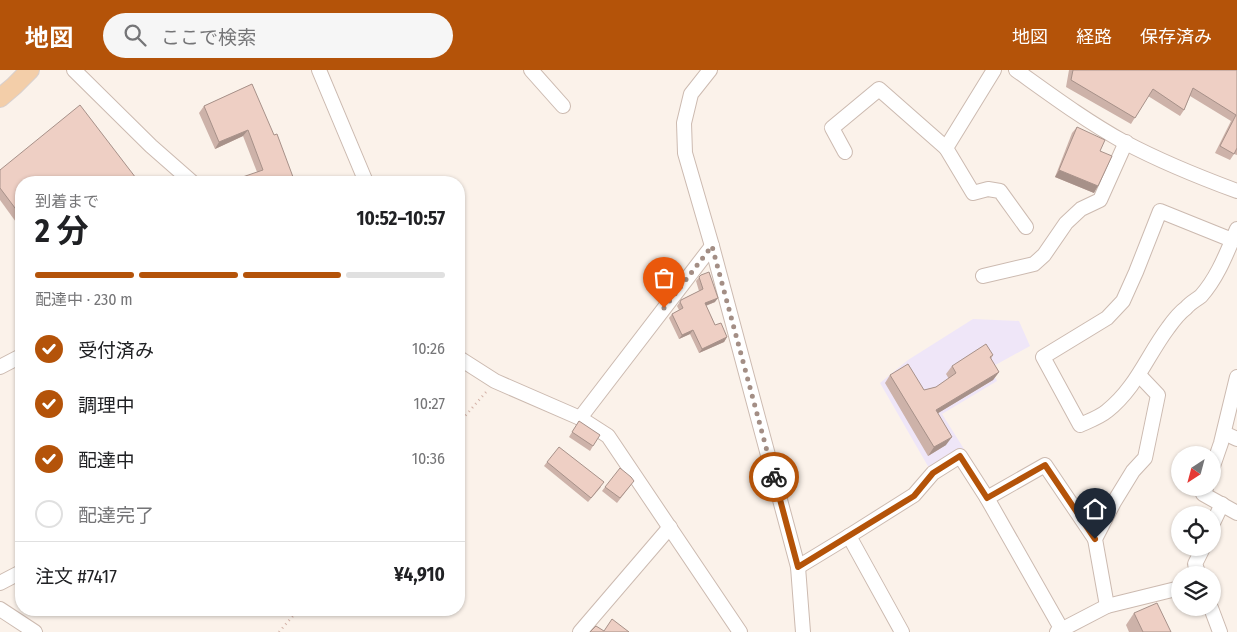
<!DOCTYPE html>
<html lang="ja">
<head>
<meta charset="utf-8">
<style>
	:root { --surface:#fff; --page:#f6f6f6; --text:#202124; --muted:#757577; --line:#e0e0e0; --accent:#b45309 }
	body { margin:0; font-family:"Fira Sans Condensed","Noto Sans JP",sans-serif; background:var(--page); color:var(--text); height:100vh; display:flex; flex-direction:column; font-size:19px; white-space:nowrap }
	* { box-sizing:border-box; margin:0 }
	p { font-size:16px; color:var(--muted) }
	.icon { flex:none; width:28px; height:28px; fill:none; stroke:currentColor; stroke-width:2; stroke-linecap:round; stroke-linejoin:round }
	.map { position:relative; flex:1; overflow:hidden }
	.sheet { position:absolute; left:15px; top:106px; width:450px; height:440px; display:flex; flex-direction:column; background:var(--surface); border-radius:20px; box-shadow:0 1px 4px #0004 }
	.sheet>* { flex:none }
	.needle { width:32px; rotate:216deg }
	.tools { position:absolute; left:1171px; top:376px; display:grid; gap:10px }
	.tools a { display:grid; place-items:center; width:50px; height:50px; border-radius:50%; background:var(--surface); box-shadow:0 1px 4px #0004; font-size:25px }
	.pin { position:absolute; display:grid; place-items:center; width:42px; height:42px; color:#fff; margin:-51px -21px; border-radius:50% 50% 50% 0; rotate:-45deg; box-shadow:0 0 5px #0007 }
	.pin .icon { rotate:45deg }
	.courier { position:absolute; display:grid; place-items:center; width:50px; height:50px; margin:-25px; border:4px solid #b45309; border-radius:50%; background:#fff; color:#222; box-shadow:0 1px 6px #0007 }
	.head em { font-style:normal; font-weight:700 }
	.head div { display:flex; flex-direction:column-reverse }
	.head { display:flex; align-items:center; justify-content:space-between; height:85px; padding:0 20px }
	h1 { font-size:32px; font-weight:700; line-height:38px }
	.bar { display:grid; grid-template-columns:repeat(4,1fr); gap:8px 5px; align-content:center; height:60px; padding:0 20px }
	.bar i { height:6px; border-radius:4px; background:var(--line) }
	.bar .on { background:var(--accent) }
	.bar p { grid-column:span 4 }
	.line { display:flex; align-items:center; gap:12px; padding:0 20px; border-top:1px solid var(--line) }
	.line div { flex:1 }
	ol { padding:0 20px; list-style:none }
	li { display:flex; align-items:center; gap:15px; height:55px }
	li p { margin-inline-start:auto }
	li .icon { padding:5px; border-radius:50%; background:var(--accent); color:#fff; stroke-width:4 }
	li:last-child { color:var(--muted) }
	li i { width:28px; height:28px; border:2px solid var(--line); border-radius:50% }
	header { display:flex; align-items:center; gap:30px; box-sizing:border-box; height:70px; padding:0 25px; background:var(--accent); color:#fff }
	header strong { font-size:24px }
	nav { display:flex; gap:28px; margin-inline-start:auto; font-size:18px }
	.search { width:350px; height:45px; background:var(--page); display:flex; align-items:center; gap:12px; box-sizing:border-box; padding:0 18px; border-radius:28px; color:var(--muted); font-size:19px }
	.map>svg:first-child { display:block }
	.education { fill:#efe6f8 }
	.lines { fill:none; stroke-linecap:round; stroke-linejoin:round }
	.minor-casing { stroke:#ccbab0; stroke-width:16 }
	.major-casing { stroke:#d8d0ce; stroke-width:20 }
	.path { stroke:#d3b2a7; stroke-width:2.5; stroke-dasharray:1 4; stroke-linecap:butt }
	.minor { stroke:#fff; stroke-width:14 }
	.major { stroke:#f3cea9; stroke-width:18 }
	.wall { fill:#cdb2a9 }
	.shaded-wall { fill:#a79189 }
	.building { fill:#eecfc4; stroke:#a79189 }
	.done { stroke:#a38e85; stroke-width:5; stroke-dasharray:0 9 }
	.route { stroke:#b45309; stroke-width:6 }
</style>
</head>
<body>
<header>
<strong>地図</strong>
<div class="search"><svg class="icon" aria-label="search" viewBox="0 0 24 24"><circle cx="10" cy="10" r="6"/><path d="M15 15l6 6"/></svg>ここで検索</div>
<nav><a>地図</a><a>経路</a><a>保存済み</a></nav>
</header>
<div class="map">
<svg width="1237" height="562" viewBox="0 0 1237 562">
	<rect width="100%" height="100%" fill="#fbf2ea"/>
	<polygon class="education" points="973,249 1019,251 1030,276 990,298 997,311 942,344 964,379 929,398 880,313 908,290"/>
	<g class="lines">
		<g class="minor-casing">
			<g id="minor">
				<polyline points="74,0 151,76 192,112"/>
				<polyline points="319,0 366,112"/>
				<polyline points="531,0 563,36"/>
				<polyline points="710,0 691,24 684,53 685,83 712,176 798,497 803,562"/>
				<polyline points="994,0 946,78 973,123 988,119 1000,121 1026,157"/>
				<path d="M1016,0C1051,25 1086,51 1124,72C1160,91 1199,107 1237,121"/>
				<polyline points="845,82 832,58 879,19 946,78"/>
				<path d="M1232,170L1160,141L1136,202L1123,231L1107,248L1043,287L1080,355C1089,351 1100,347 1107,341C1136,318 1147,286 1168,258C1173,251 1179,243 1186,238C1190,233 1196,230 1201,226C1218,207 1227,182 1237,159"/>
				<polyline points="983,206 1034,194 1044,185 1066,153 1081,139 1100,130 1126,72"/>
				<polyline points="459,288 495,311 580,348 608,366 740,562"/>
				<polyline points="0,297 21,286"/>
				<polyline points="580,348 712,176"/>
				<polyline points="1224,363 1237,369"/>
				<polyline points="1212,399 1221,373 1237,307"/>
				<polyline points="1206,418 1203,424 1237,443"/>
				<polyline points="987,428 1045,395 1095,469"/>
				<polyline points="1212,455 1222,434"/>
				<polyline points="849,466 902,562"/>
				<polyline points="798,497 849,466 914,425 933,403 960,386 987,428 1062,560"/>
				<polyline points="1199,505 1195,494 1203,478"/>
				<polyline points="0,513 21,502"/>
				<polyline points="1107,536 1095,469 1114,432 1133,401 1145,388 1158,325 1139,305"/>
				<polyline points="1211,538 1220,562"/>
				<polyline points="0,539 35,562"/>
				<polyline points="580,562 670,457"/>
				<polyline points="1057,562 1107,536 1180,518"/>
			</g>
		</g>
		<g class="major-casing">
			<polyline id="major" points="0,28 14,16 30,0"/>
		</g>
		<g class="path">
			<polyline points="459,353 487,321"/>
			<polyline points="279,562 298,540"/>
		</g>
		<use href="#minor" class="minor"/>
		<use href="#major" class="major"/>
	</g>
	<g class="wall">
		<polygon points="1069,0 1237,0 1237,85 1234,84 1230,90 1215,83 1231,51 1190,26 1184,40 1180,46 1148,26 1131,54 1066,17"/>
		<polygon points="252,14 289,112 257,102 243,66 215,79 199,43 204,36"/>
		<polygon points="1077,57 1100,81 1094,123 1055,107 1072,63"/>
		<polygon points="0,100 21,112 21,159 0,130"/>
		<polygon points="701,205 715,232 706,236 715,255 727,267 724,272 699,283 690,264 679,269 669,248 672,244 679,240 677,236 681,230 699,221 696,211"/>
		<polygon points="993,285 991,289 999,302 993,310 938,343 946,375 928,386 885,313 890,305 924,320 936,317 949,309 946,304 952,296"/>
		<polygon points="579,351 593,376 590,381 569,367"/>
		<polygon points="547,392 601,417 588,432 544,396"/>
		<polygon points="631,415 617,433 602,421 605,417"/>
		<polygon points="1134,543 1171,562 1129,562 1126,555"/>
	</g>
	<g class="shaded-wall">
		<polygon points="248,60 243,66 215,79 219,72"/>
		<polygon points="1059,100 1098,116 1094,123 1055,107"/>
		<polygon points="293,107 289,112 277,112"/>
		<polygon points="718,228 715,232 702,237 705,233"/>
		<polygon points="693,260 690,264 679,269 682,265"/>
		<polygon points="727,267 724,272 699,283 702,279"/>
		<polygon points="999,302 993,310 930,348 936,340"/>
		<polygon points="952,367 946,375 928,386 934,377"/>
	</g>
	<g class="building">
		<polygon points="1073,0 1237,0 1237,78 1234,84 1220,76 1236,45 1193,18 1184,40 1153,19 1135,48 1071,10"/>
		<polygon points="252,14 274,65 277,64 293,107 277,112 228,112 263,100 248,60 219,72 204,36"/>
		<polygon points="80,35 139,112 21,112 21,146 0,118 0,100"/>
		<polygon points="1077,57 1105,70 1100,81 1112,86 1098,116 1059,100"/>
		<polygon points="709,202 718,228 705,233 715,255 721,253 727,267 702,279 693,260 682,265 672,244 683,238 680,232 681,230 703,219 699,207 701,205"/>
		<polygon points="986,274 993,285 990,287 999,302 936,340 952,367 934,377 890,305 908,294 924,320 936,317 956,303 952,296"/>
		<polygon points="579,351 600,365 593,376 572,362"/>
		<polygon points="559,377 604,412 591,428 547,392"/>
		<polygon points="620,398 631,407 634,411 620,428 605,417"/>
		<polygon points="1157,533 1171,562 1143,562 1134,543"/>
		<polygon points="612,549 629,562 590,562 596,556 604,561"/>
	</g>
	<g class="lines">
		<polyline class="done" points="664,238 712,176 774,407"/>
		<polyline class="route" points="774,407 798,497 914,426 933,403 960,386 987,428 1045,395 1095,469"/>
	</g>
</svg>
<div class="tools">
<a><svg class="needle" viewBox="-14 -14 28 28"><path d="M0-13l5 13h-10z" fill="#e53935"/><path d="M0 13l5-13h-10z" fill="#757577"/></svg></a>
<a><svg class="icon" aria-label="locate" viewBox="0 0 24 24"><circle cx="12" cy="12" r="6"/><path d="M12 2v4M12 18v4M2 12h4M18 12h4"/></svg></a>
<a><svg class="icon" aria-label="layers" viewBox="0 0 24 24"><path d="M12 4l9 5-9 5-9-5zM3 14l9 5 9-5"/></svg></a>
</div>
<div class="pin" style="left:664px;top:238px;background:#ea580c"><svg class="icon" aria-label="bag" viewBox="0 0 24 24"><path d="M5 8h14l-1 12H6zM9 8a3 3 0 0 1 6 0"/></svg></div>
<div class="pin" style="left:1095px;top:469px;background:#1f2937"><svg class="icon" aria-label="home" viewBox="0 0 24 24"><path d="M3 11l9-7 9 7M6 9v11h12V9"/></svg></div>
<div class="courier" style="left:774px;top:407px"><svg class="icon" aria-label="bike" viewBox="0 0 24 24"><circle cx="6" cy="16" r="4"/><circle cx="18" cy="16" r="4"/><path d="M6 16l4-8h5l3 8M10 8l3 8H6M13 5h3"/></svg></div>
<section class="sheet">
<div class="head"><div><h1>2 分</h1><p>到着まで</p></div><em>10:52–10:57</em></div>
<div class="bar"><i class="on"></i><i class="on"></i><i class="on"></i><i></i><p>配達中 · 230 m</p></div>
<ol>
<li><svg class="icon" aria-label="check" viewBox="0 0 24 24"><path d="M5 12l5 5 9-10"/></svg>受付済み<p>10:26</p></li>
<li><svg class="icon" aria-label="check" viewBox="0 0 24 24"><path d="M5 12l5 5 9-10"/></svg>調理中<p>10:27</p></li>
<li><svg class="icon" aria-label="check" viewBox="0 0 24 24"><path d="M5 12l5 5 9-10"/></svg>配達中<p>10:36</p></li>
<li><i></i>配達完了</li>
</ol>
<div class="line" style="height:65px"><div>注文 #7417</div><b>¥4,910</b></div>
</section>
</div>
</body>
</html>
